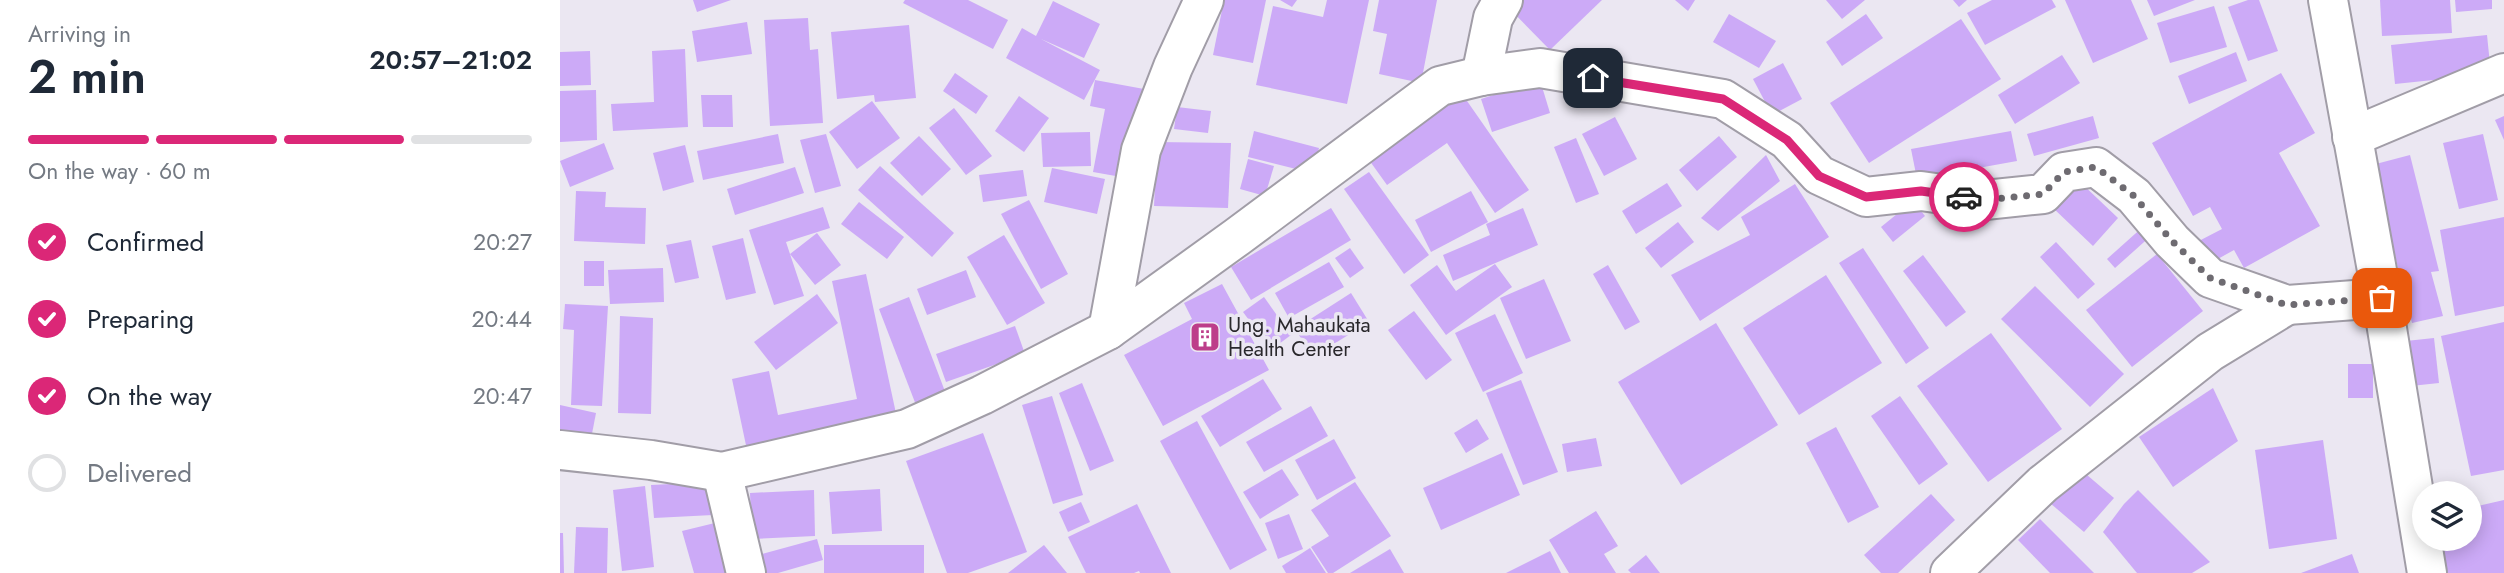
<!DOCTYPE html>
<html lang="en">
<head>
<meta charset="utf-8">
<style>
	:root { --surface:#fff; --page:#f6f6f7; --text:#1f2937; --muted:#747a83; --line:#e0e1e3; --accent:#db2777 }
	body { margin:0; font-family:Jost,sans-serif; background:var(--page); color:var(--text); height:100vh; display:flex; flex-direction:column; font-size:26px; white-space:nowrap }
	* { box-sizing:border-box; margin:0 }
	p { font-size:23px; color:var(--muted) }
	.icon { flex:none; width:38px; height:38px; fill:none; stroke:currentColor; stroke-width:2; stroke-linecap:round; stroke-linejoin:round }
	.map { position:relative; flex:1; overflow:hidden }
	.sheet { display:flex; flex-direction:column; background:var(--surface); width:560px }
	.sheet>* { flex:none }
	.tools { position:absolute; left:1852px; top:481px; display:grid; gap:14px }
	.tools a { display:grid; place-items:center; width:70px; height:70px; border-radius:50%; background:var(--surface); box-shadow:0 4px 18px #0003; font-size:35px }
	.pin { position:absolute; display:grid; place-items:center; width:60px; height:60px; color:#fff; margin:-30px; border-radius:14px; box-shadow:0 4px 10px #0006 }
	.courier { position:absolute; display:grid; place-items:center; width:70px; height:70px; margin:-35px; border:5px solid #db2777; border-radius:50%; background:#fff; color:#222; box-shadow:0 2px 9px #0007 }
	.head em { font-style:normal; font-weight:600 }
	.head div { display:flex; flex-direction:column-reverse }
	.head { display:flex; align-items:center; justify-content:space-between; height:119px; padding:0 28px }
	h1 { font-size:46px; font-weight:600; line-height:52px }
	.bar { display:grid; grid-template-columns:repeat(4,1fr); gap:10px 7px; align-content:center; height:84px; padding:0 28px }
	.bar i { height:9px; border-radius:5px; background:var(--line) }
	.bar .current { background:var(--accent) }
	.bar p { grid-column:span 4 }
	ol { padding:0 28px; list-style:none }
	li { display:flex; align-items:center; gap:21px; height:77px }
	li p { margin-inline-start:auto }
	li .icon { padding:7px; border-radius:50%; background:var(--accent); color:#fff; stroke-width:4 }
	li:last-child { color:var(--muted) }
	li i { width:38px; height:38px; border:4px solid var(--line); border-radius:50% }
	main { display:flex; flex:1; min-height:0 }
	.map>svg:first-child { display:block }
	.building { fill:#ccaaf7 }
	.lines { fill:none; stroke-linecap:round; stroke-linejoin:round }
	.minor-casing { stroke:#a19da7; stroke-width:42 }
	.minor { stroke:#fff; stroke-width:38 }
	.done { stroke:#6e6b71; stroke-width:7; stroke-dasharray:0 12.6 }
	.route { stroke:#db2777; stroke-width:9 }
	.labels { text-anchor:middle; dominant-baseline:central; stroke-width:7; stroke-linejoin:round; paint-order:stroke }
	.poi-label { font-size:21px; fill:#2a282c; stroke:#ebe7f2; text-anchor:start }
</style>
</head>
<body>
<main>
<section class="sheet">
<div class="head"><div><h1>2 min</h1><p>Arriving in</p></div><em>20:57–21:02</em></div>
<div class="bar"><i class="current"></i><i class="current"></i><i class="current"></i><i></i><p>On the way · 60 m</p></div>
<ol>
<li><svg class="icon" aria-label="check" viewBox="0 0 24 24"><path d="M5 12l5 5 9-10"/></svg>Confirmed<p>20:27</p></li>
<li><svg class="icon" aria-label="check" viewBox="0 0 24 24"><path d="M5 12l5 5 9-10"/></svg>Preparing<p>20:44</p></li>
<li><svg class="icon" aria-label="check" viewBox="0 0 24 24"><path d="M5 12l5 5 9-10"/></svg>On the way<p>20:47</p></li>
<li><i></i>Delivered</li>
</ol>
</section>
<div class="map">
<svg width="1944" height="573" viewBox="0 0 1944 573">
	<rect width="100%" height="100%" fill="#ebe7f2"/>
	<g class="building">
		<polygon points="133,0 171,0 137,12"/>
		<polygon points="345,0 408,0 448,20 433,49 343,3"/>
		<polygon points="664,0 706,0 693,63 653,55"/>
		<polygon points="720,0 737,0 732,7"/>
		<polygon points="767,0 809,0 787,104 696,85 713,6 763,17"/>
		<polygon points="819,0 877,0 861,83 819,74 827,34 813,31"/>
		<polygon points="956,0 1042,0 990,50 948,7"/>
		<polygon points="1115,0 1135,0 1128,11"/>
		<polygon points="1266,0 1305,0 1282,19"/>
		<polygon points="1393,0 1407,0 1399,7"/>
		<polygon points="1432,0 1492,0 1496,7 1425,45 1407,13"/>
		<polygon points="1505,0 1571,0 1588,39 1533,63"/>
		<polygon points="1587,0 1635,0 1594,16"/>
		<polygon points="1688,0 1699,0 1718,51 1688,61 1668,7"/>
		<polygon points="1820,0 1890,0 1892,33 1822,36"/>
		<polygon points="1895,0 1932,0 1932,9 1896,12"/>
		<polygon points="493,1 540,24 524,58 481,39 540,70 524,100 446,58 462,28 476,36"/>
		<polygon points="1654,6 1667,47 1610,63 1597,23"/>
		<polygon points="1169,14 1216,41 1199,68 1153,42"/>
		<polygon points="1306,14 1323,38 1282,66 1266,42"/>
		<polygon points="248,18 250,50 258,49 263,123 210,126 204,20"/>
		<polygon points="1401,19 1441,79 1309,163 1270,103"/>
		<polygon points="187,22 192,54 137,62 132,31"/>
		<polygon points="349,25 356,98 315,102 314,95 277,99 271,32"/>
		<polygon points="1927,35 1931,74 1835,84 1831,45"/>
		<polygon points="125,49 128,127 53,131 51,104 94,102 92,51"/>
		<polygon points="30,51 31,85 0,86 0,52"/>
		<polygon points="1676,52 1687,81 1629,104 1618,76"/>
		<polygon points="1502,55 1520,83 1455,124 1438,95"/>
		<polygon points="1223,63 1242,99 1212,115 1193,79"/>
		<polygon points="395,73 428,96 416,114 383,91"/>
		<polygon points="1721,73 1755,133 1719,153 1760,226 1684,268 1674,250 1647,265 1635,243 1662,229 1650,207 1633,216 1592,143"/>
		<polygon points="535,80 584,89 567,178 533,172 545,109 530,106"/>
		<polygon points="980,80 990,113 932,132 921,99"/>
		<polygon points="898,88 969,190 935,213 887,143 827,185 804,153"/>
		<polygon points="36,90 37,140 0,142 0,91"/>
		<polygon points="141,95 172,95 173,127 143,127"/>
		<polygon points="459,96 489,118 464,152 435,131"/>
		<polygon points="312,101 340,138 297,169 269,132"/>
		<polygon points="617,107 651,111 648,133 614,129"/>
		<polygon points="394,108 432,156 406,175 369,128"/>
		<polygon points="1533,116 1539,138 1474,156 1467,134"/>
		<polygon points="1944,116 1944,140 1935,120"/>
		<polygon points="1055,117 1077,159 1044,176 1022,134"/>
		<polygon points="694,131 759,148 752,173 688,157"/>
		<polygon points="1451,131 1457,161 1357,179 1351,149"/>
		<polygon points="530,132 531,166 483,167 481,133"/>
		<polygon points="218,134 224,163 143,180 137,151"/>
		<polygon points="266,134 281,186 255,193 240,140"/>
		<polygon points="1923,134 1938,200 1899,209 1883,143"/>
		<polygon points="359,136 391,169 362,196 330,163"/>
		<polygon points="1159,136 1177,157 1137,191 1119,170"/>
		<polygon points="1016,138 1039,194 1016,203 994,147"/>
		<polygon points="597,142 671,143 668,208 594,206"/>
		<polygon points="44,143 54,169 10,187 0,161"/>
		<polygon points="125,145 134,182 103,191 93,153"/>
		<polygon points="1206,155 1220,181 1158,231 1141,218"/>
		<polygon points="1850,155 1879,271 1871,272 1883,316 1852,323 1812,165"/>
		<polygon points="688,159 714,166 705,196 680,189"/>
		<polygon points="320,166 394,233 372,257 298,190"/>
		<polygon points="235,167 244,193 175,215 167,189"/>
		<polygon points="492,168 545,179 537,214 484,202"/>
		<polygon points="463,170 467,196 423,202 419,175"/>
		<polygon points="809,172 869,255 844,274 784,189"/>
		<polygon points="1518,180 1558,218 1533,246 1492,207"/>
		<polygon points="1107,183 1122,206 1076,234 1062,211"/>
		<polygon points="1235,184 1269,237 1140,321 1111,275 1190,235 1181,217"/>
		<polygon points="16,191 46,192 45,207 86,208 85,244 14,241"/>
		<polygon points="911,191 928,222 871,252 855,220"/>
		<polygon points="469,200 508,274 481,289 441,214"/>
		<polygon points="1353,201 1365,216 1333,242 1321,227"/>
		<polygon points="299,202 344,237 327,259 281,224"/>
		<polygon points="263,207 270,228 226,242 230,254 257,233 281,265 255,285 230,254 244,296 214,305 189,230"/>
		<polygon points="771,208 791,240 691,300 671,267"/>
		<polygon points="963,208 978,245 893,281 883,255 930,235 926,224"/>
		<polygon points="1944,217 1944,306 1895,316 1880,230"/>
		<polygon points="1118,222 1134,242 1101,268 1085,248"/>
		<polygon points="1585,225 1593,234 1555,268 1547,259"/>
		<polygon points="444,235 485,303 447,325 407,257"/>
		<polygon points="183,238 196,293 166,300 152,246"/>
		<polygon points="131,240 139,278 115,283 106,245"/>
		<polygon points="1496,242 1535,284 1518,299 1480,257"/>
		<polygon points="790,248 804,268 790,278 775,258"/>
		<polygon points="1303,248 1369,348 1346,364 1279,263"/>
		<polygon points="1597,254 1643,311 1572,367 1526,310"/>
		<polygon points="1363,255 1406,312 1386,327 1343,271"/>
		<rect x="24" y="261" width="20" height="25"/>
		<polygon points="769,262 784,287 729,318 715,293"/>
		<polygon points="935,264 952,287 886,335 850,285 877,265 896,291"/>
		<polygon points="1048,265 1080,322 1065,330 1033,274"/>
		<polygon points="103,268 104,302 50,304 48,270"/>
		<polygon points="406,270 416,297 367,315 357,289"/>
		<polygon points="306,274 337,418 187,450 172,379 209,371 218,415 297,399 272,281"/>
		<polygon points="1266,275 1322,363 1239,415 1183,328"/>
		<polygon points="984,279 1011,341 966,359 940,298"/>
		<polygon points="662,284 709,370 603,426 564,355 632,319 624,303"/>
		<polygon points="1475,286 1564,374 1530,407 1441,319"/>
		<polygon points="791,293 809,322 753,357 735,329"/>
		<polygon points="257,294 278,323 216,370 194,342"/>
		<polygon points="349,297 386,394 356,405 319,309"/>
		<polygon points="704,297 731,335 711,350 683,312"/>
		<polygon points="5,304 48,306 42,406 11,405 14,330 3,329"/>
		<polygon points="854,311 892,360 866,380 828,330"/>
		<polygon points="935,314 963,373 923,392 895,333"/>
		<polygon points="60,316 93,318 91,414 58,413"/>
		<polygon points="1944,322 1944,470 1911,476 1881,336"/>
		<polygon points="1156,323 1218,425 1121,485 1058,382"/>
		<polygon points="455,326 465,354 386,382 376,354"/>
		<polygon points="1431,333 1502,429 1428,482 1357,386"/>
		<polygon points="1874,338 1879,383 1851,386 1846,341"/>
		<rect x="1788" y="364" width="25" height="34"/>
		<polygon points="703,379 722,409 660,447 641,416"/>
		<polygon points="961,380 998,472 963,485 926,393"/>
		<polygon points="522,383 554,461 530,471 499,393"/>
		<polygon points="1653,388 1678,441 1613,487 1579,437"/>
		<polygon points="492,396 523,495 493,504 462,405"/>
		<polygon points="1340,396 1388,464 1359,485 1311,416"/>
		<polygon points="0,405 36,413 30,444 0,437"/>
		<polygon points="751,406 768,436 704,472 686,442"/>
		<polygon points="917,419 929,439 906,453 894,433"/>
		<polygon points="637,421 707,550 670,570 600,441"/>
		<polygon points="1276,427 1319,507 1288,523 1246,443"/>
		<polygon points="423,433 467,552 408,573 387,573 346,461"/>
		<polygon points="1036,438 1042,466 1007,472 1002,444"/>
		<polygon points="774,439 796,478 757,500 735,460"/>
		<polygon points="1763,440 1777,539 1709,549 1695,450"/>
		<polygon points="942,453 960,495 881,530 863,488"/>
		<polygon points="722,469 739,495 700,519 683,492"/>
		<polygon points="1520,469 1554,498 1524,532 1490,503"/>
		<polygon points="152,482 153,515 94,518 91,485"/>
		<polygon points="795,482 831,536 773,573 768,573 751,547 769,536 751,510"/>
		<polygon points="85,486 94,567 62,571 53,490"/>
		<polygon points="320,489 322,531 272,534 269,492"/>
		<polygon points="254,490 255,536 192,539 190,493"/>
		<polygon points="1578,490 1650,562 1632,573 1577,573 1543,532 1564,504"/>
		<polygon points="1371,494 1395,520 1338,573 1321,573 1304,555"/>
		<polygon points="1944,500 1944,573 1884,573 1877,539 1909,539 1909,508"/>
		<polygon points="521,502 530,522 508,532 499,512"/>
		<polygon points="577,504 611,573 580,573 579,571 574,573 526,573 508,537"/>
		<polygon points="1036,511 1058,546 1044,554 1056,573 1009,573 989,540"/>
		<polygon points="729,514 743,549 718,559 705,523"/>
		<polygon points="1480,519 1534,573 1490,573 1458,540"/>
		<polygon points="159,522 172,573 134,573 122,531"/>
		<polygon points="16,527 48,528 47,573 14,573"/>
		<polygon points="0,533 3,533 4,573 0,573"/>
		<polygon points="257,539 263,560 218,573 203,573 198,555"/>
		<rect x="264" y="545" width="100" height="28"/>
		<polygon points="484,545 507,573 448,573"/>
		<polygon points="750,548 766,573 726,573 722,566"/>
		<polygon points="830,549 844,573 790,573"/>
		<polygon points="990,551 1001,573 946,573"/>
		<polygon points="1792,554 1799,573 1741,573"/>
		<polygon points="1086,555 1100,573 1071,573 1068,570"/>
	</g>
	<g class="lines">
		<g class="minor-casing">
			<g id="minor">
				<polyline points="1768,0 1822,298 1867,573"/>
				<polyline points="921,76 933,18 943,0"/>
				<polyline points="1792,137 1944,73"/>
				<polyline points="548,330 581,150 613,67 644,0"/>
				<polyline points="0,450 91,460 162,472 347,429 422,395 548,330 677,237 880,86 921,76 980,68 1163,99 1227,140 1259,175 1306,197 1361,191 1425,200 1483,194 1504,172 1536,167 1574,196 1612,241 1650,278 1727,305 1822,298"/>
				<polyline points="162,472 186,573"/>
				<polyline points="1390,573 1483,484 1650,352 1727,305"/>
			</g>
		</g>
		<use href="#minor" class="minor"/>
	</g>
	<g class="lines">
		<polyline class="done" points="1404,197 1425,200 1483,194 1504,172 1536,167 1574,196 1612,241 1650,278 1727,305 1822,298"/>
		<polyline class="route" points="1033,78 1163,99 1227,140 1259,176 1306,197 1361,191 1404,197"/>
	</g>
	<defs>
		<g id="building-square" transform="scale(1.575)"><rect x="-9" y="-9" width="18" height="18" rx="4" fill="#bd3e8a" stroke="#ebe7f2"/><path d="M-4-6H4V6H1V3H-1V6H-4ZM-2.5-4.3h1.7v1.8h-1.7ZM.8-4.3h1.7v1.8H.8ZM-2.5-1h1.7V.8h-1.7ZM.8-1h1.7V.8H.8Z" fill="#fff"/></g>
	</defs>
	<g fill-rule="evenodd">
		<use href="#building-square" x="645" y="337"/>
	</g>
	<g class="labels">
		<g class="poi-label">
			<text x="668" y="325">Ung. Mahaukata<tspan x="668" dy="24">Health Center</tspan></text>
		</g>
	</g>
</svg>
<div class="tools">
<a><svg class="icon" aria-label="layers" viewBox="0 0 24 24"><path d="M12 4l9 5-9 5-9-5zM3 14l9 5 9-5"/></svg></a>
</div>
<div class="pin" style="left:1822px;top:298px;background:#ea580c"><svg class="icon" aria-label="bag" viewBox="0 0 24 24"><path d="M5 8h14l-1 12H6zM9 8a3 3 0 0 1 6 0"/></svg></div>
<div class="pin" style="left:1033px;top:78px;background:#1f2937"><svg class="icon" aria-label="home" viewBox="0 0 24 24"><path d="M3 11l9-7 9 7M6 9v11h12V9"/></svg></div>
<div class="courier" style="left:1404px;top:197px"><svg class="icon" aria-label="car" viewBox="0 0 24 24"><path d="M5 17H2v-5l4-1 3-4h7l3 4 3 1v5h-3M9 17h6M6 11h13"/><circle cx="7" cy="17" r="2"/><circle cx="17" cy="17" r="2"/></svg></div>
</div>
</main>
</body>
</html>
